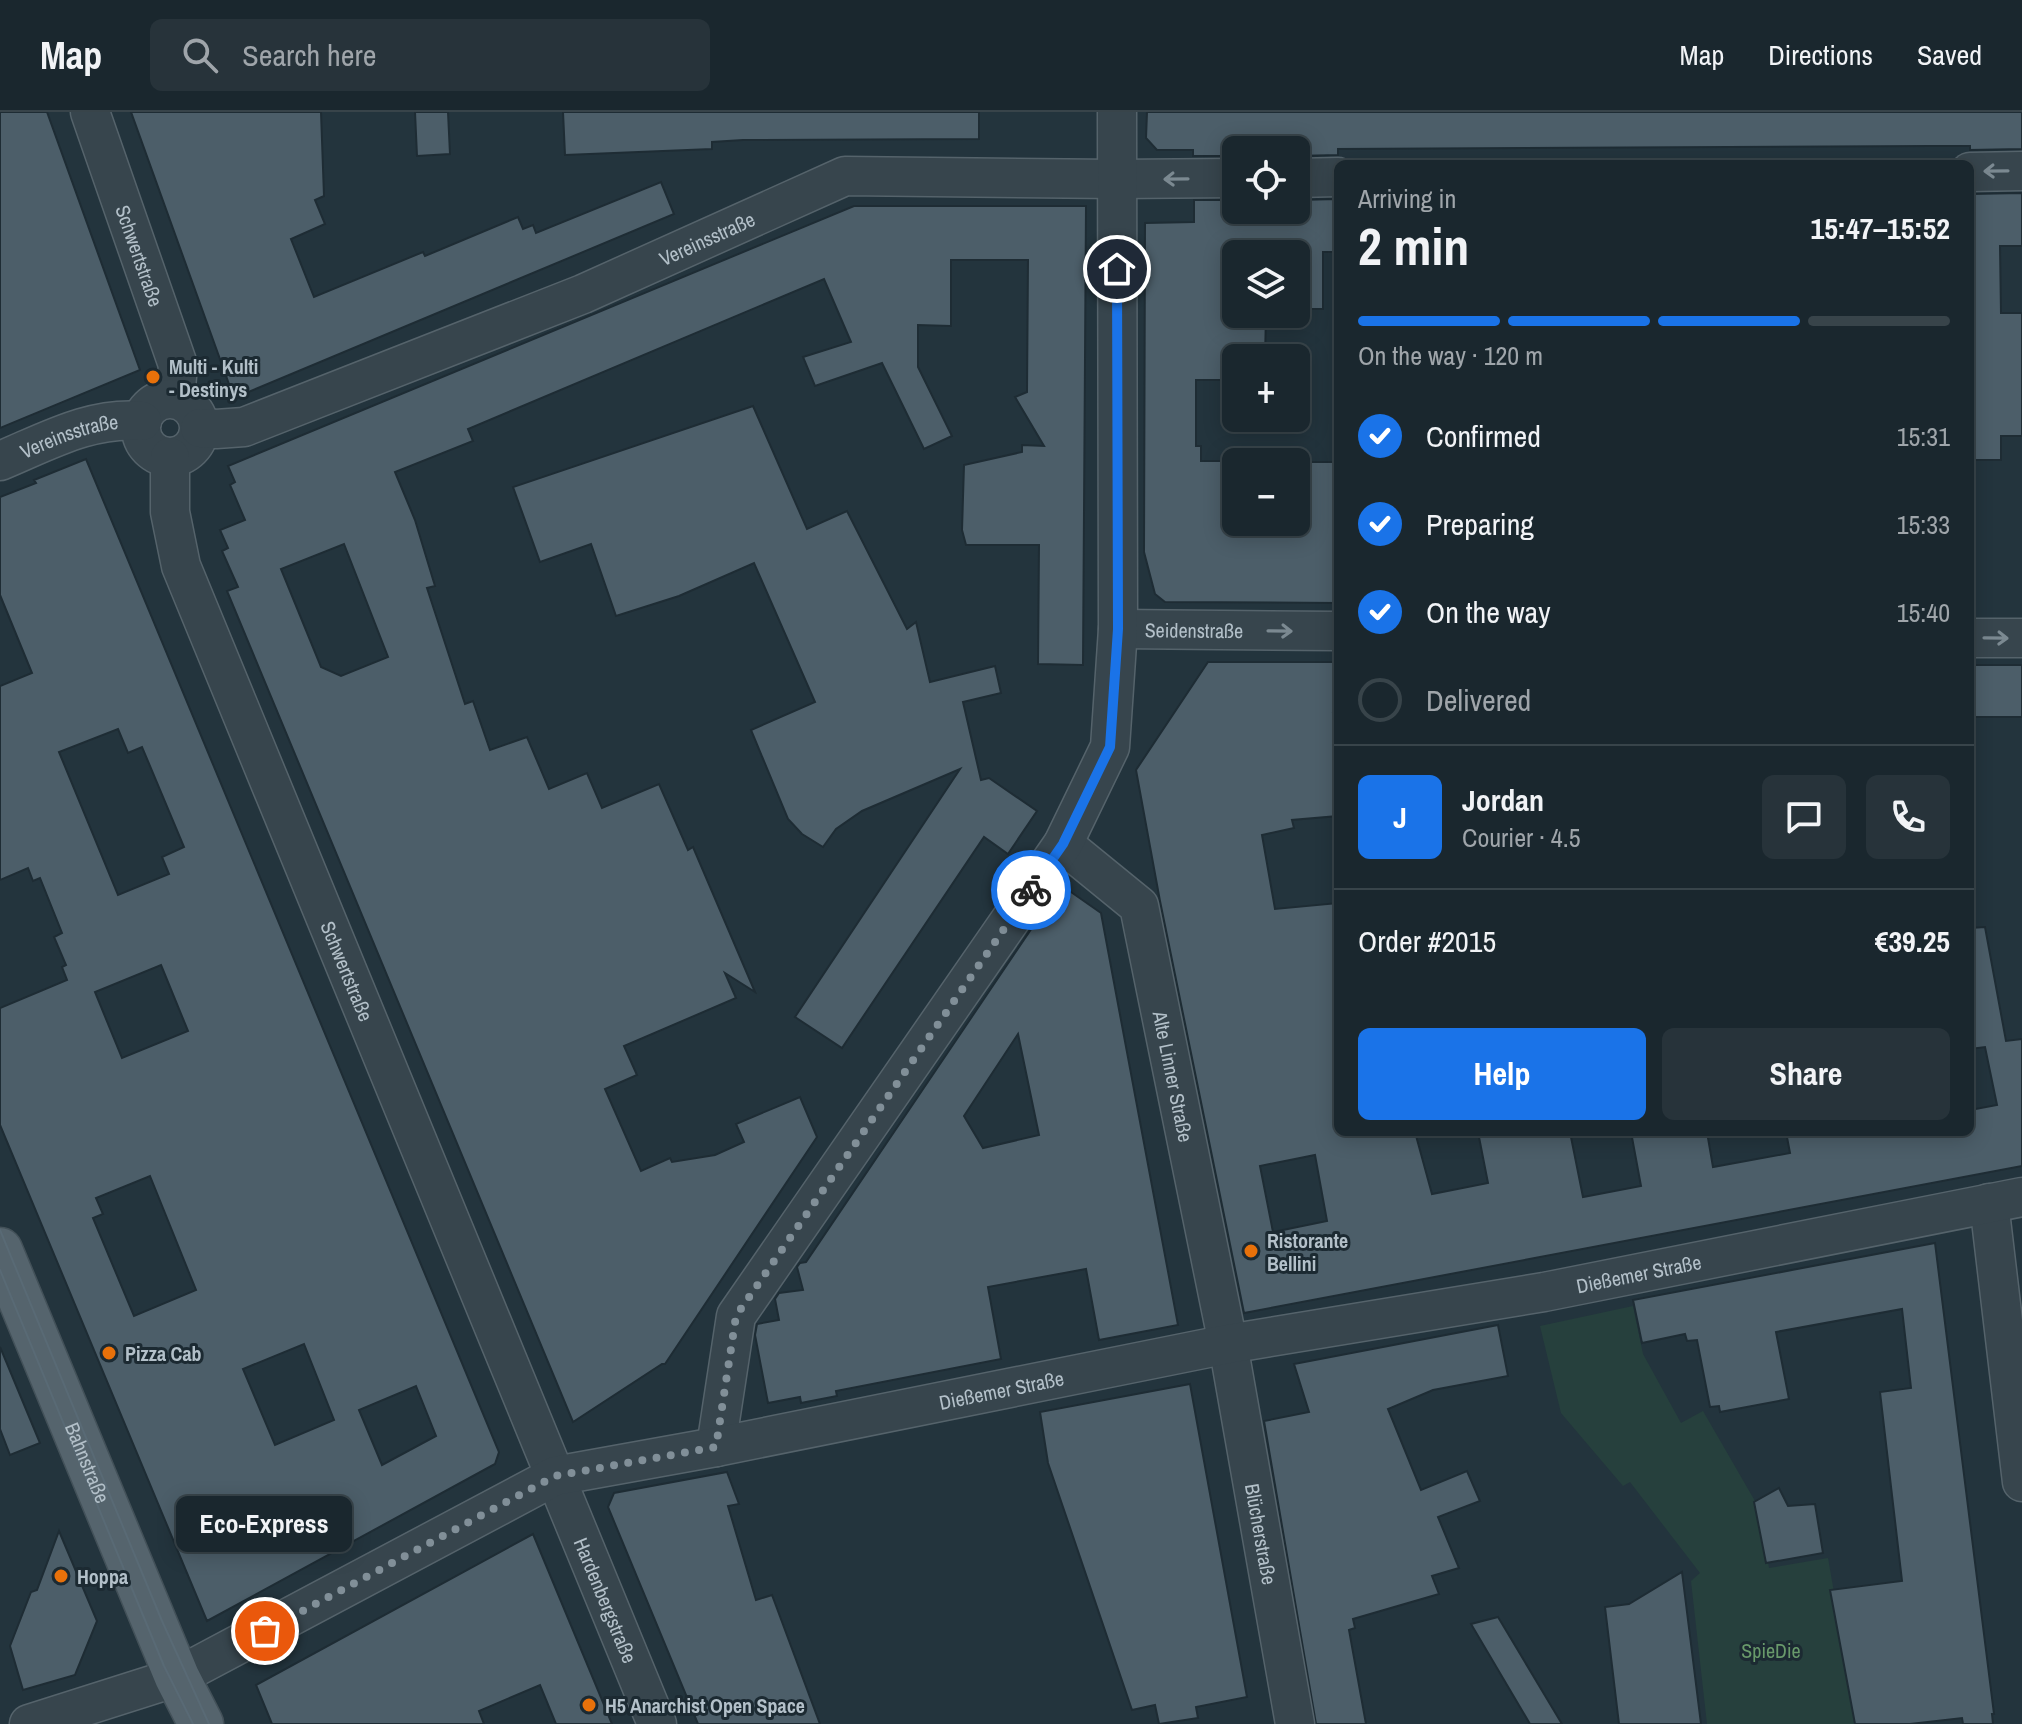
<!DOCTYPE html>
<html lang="en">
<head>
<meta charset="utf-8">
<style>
	:root { --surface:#1a272e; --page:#27333a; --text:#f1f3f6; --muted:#9fa5aa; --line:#38444a; --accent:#1a73e8 }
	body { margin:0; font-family:"Archivo Narrow",sans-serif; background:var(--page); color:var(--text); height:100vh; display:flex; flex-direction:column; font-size:30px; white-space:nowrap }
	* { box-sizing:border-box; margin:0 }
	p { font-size:26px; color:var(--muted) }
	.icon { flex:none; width:44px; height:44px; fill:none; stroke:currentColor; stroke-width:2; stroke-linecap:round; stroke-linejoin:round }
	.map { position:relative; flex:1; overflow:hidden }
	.panel { position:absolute; left:1334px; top:48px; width:640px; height:976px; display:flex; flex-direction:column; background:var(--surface); border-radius:12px; box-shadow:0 4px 20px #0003,0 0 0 2px var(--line) }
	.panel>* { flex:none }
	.tools { position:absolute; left:1222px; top:24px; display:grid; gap:16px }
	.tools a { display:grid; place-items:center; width:88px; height:88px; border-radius:12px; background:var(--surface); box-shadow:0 4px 20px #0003,0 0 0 2px var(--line); font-size:40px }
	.pin { position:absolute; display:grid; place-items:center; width:68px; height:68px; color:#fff; margin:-34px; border:4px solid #fff; border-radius:50%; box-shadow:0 2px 8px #0007 }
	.courier { position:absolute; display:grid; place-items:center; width:80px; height:80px; margin:-40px; border:6px solid #1a73e8; border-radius:50%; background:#fff; color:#222; box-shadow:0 2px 10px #0007 }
	.bubble { position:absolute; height:56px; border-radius:12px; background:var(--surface); box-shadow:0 4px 20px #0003,0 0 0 2px var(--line); font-size:26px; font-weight:700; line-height:56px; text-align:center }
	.overview em { font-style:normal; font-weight:700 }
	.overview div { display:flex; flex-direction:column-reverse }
	.overview { display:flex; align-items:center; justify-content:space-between; height:136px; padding:0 24px }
	h1 { font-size:52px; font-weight:700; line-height:60px }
	.bar { display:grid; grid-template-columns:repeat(4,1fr); gap:12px 8px; align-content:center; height:96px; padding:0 24px }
	.bar i { height:10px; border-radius:6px; background:var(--line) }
	.bar .active { background:var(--accent) }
	.bar p { grid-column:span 4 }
	.line { display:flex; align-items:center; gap:20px; padding:0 24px; border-top:2px solid var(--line) }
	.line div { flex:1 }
	.round { display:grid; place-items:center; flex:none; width:84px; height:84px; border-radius:12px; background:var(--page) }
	ol { padding:0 24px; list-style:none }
	li { display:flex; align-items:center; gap:24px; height:88px }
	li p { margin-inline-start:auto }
	li .icon { padding:8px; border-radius:50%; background:var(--accent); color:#fff; stroke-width:4 }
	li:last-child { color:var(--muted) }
	li i { width:44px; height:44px; border:4px solid var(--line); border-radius:50% }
	.button { display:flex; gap:16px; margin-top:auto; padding:16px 24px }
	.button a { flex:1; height:92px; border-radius:12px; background:var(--accent); color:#fff; font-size:32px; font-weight:700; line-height:92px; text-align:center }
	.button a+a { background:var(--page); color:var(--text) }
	header { display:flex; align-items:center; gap:48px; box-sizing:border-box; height:112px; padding:0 40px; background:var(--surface); border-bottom:2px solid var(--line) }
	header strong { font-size:38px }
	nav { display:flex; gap:44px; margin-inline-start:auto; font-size:28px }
	.search { width:560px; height:72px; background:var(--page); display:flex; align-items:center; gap:20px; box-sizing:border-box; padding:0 28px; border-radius:12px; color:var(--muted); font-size:30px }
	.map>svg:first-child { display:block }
	.green { fill:#26403d }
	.building { fill:#4c5e69; stroke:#1e2c34; stroke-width:2; fill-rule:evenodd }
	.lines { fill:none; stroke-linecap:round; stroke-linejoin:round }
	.minor-casing { stroke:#55636b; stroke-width:41 }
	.major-casing { stroke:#435159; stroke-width:47 }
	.minor { stroke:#37454d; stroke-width:38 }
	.major { stroke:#55646d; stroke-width:44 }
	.tram { stroke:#596a75; stroke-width:2 }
	.oneway { stroke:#7b8991 }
	.done { stroke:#818f98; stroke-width:8; stroke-dasharray:0 14.4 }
	.route { stroke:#1a73e8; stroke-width:10 }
	.food-dot { fill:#e8710a; stroke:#1c2a32; stroke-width:3 }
	.labels { text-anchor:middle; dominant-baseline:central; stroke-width:6; stroke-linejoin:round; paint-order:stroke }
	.street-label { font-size:20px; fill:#b3c0c9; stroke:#1c2a32 }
	.poi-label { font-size:20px; font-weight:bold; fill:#b3c0c9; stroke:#1c2a32; text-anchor:start }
	.park-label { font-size:20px; fill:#699a6b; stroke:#1c2a32 }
</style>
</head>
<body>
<header>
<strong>Map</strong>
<div class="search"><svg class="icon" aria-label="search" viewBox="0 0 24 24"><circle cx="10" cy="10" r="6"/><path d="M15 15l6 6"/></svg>Search here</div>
<nav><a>Map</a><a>Directions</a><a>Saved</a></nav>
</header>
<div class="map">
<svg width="2022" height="1612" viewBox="0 0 2022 1612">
	<rect width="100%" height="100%" fill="#23343d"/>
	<polygon class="green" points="1633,1194 1643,1242 1681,1311 1703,1299 1759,1396 1769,1456 1828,1446 1857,1612 1707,1612 1691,1469 1700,1461 1630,1370 1623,1374 1561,1301 1540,1214"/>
	<g class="building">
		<polygon points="0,0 47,0 140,258 0,316"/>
		<polygon points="131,0 321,0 324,84 315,88 325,112 291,127 314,185 423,140 425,144 518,105 523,117 533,113 536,121 661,70 674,102 234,286"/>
		<polygon points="415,0 448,0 450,42 417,44"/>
		<polygon points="563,0 979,0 979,27 743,28 712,30 712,37 565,43"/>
		<polygon points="1147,0 2022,0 2022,37 1970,38 1970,34 1931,34 1338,37 1338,43 1296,44 1296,37 1236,38 1236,44 1193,44 1193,38 1157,38 1146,26"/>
		<polygon points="2022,81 2022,134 2000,134 2001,201 2022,201 2022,324 2001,324 2001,348 1970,348 1970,82"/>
		<polygon points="1338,87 1338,140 1323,140 1323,197 1296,197 1296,142 1236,142 1236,202 1266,202 1265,246 1236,246 1236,268 1196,268 1196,334 1201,334 1201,349 1236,349 1236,418 1296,418 1296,350 1338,350 1338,491 1165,490 1155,482 1144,440 1145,111 1194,110 1194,88 1236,88 1236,98 1296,98 1296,88"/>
		<path d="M854,94H1086L1083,553L1038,552L1039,433H966L962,418L964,353L1022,340V333L1044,334L1015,285L1027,280L1028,148H951V214L918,213V255L952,324L924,337L882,251L815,274L803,245L851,230L824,167L468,317L473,329L395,360L415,408L435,474L427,476L465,592L473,589L490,638L527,625L549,677L587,661L602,696L659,672L688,738L693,735L755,880L725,861L736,886L624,934L637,963L605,977L641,1059L670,1046L672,1050L715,1043L744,1030L736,1012L800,985L817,1025L665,1252H662L573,1310L227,479L238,475L222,439L228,436L220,418L245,408L230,373L235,370L228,354ZM344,432L388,545L341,564L321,555L281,457Z"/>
		<polygon points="753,294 807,417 847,399 907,517 916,510 930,570 995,554 1001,581 963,590 981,668 989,666 1037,699 1008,742 984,725 842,936 795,905 960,657 862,699 836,717 823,735 802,722 788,707 751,618 815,590 754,451 679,484 616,504 591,432 540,450 513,375"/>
		<path d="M86,347L499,1340L495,1352L207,1509L0,1013V896L67,868L62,855L66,853L54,825L62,821L40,766L33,769L28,756L0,768V574L32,561L0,483V385L36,371L34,368ZM118,617L128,641L142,635L184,735L162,745L169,762L118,783L59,640ZM161,853L188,919L122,946L95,880ZM150,1064L196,1178L134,1204L93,1106L103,1102L96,1086ZM304,1232L334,1308L275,1333L243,1257ZM416,1274L436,1324L382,1353L359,1298Z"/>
		<path d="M1208,550H1338V601H1333L1338,640V704L1292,708L1294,716L1262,723L1275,797L1338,791V1020H1415L1432,1082L1488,1071L1478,1020H1570L1583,1085L1641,1074L1631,1020H1707L1713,1055L1790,1041L1786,1020H1970V998L1997,993L1985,935L1970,937V816L1985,815L2006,929L2022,927V1054L1244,1201L1160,789L1136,658ZM1315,1043L1327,1109L1273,1120L1260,1054Z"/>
		<rect x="1970" y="553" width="52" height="52"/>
		<path d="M1061,773L1101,801L1178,1213L1099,1228L1086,1157L988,1175L1001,1247L836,1279L837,1284L801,1291L800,1285L768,1291L755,1223L757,1212L779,1208L775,1187L779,1181L803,1178L797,1155L800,1151L806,1150ZM1018,922L1039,1023L983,1036L964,1004Z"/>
		<polygon points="1935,1131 1994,1602 1992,1602 1993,1612 1963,1612 1962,1606 1910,1612 1855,1612 1830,1478 1902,1469 1880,1280 1911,1276 1902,1197 1776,1220 1789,1287 1720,1300 1719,1294 1710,1295 1697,1228 1687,1229 1685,1222 1642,1231 1633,1188"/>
		<polygon points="1498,1213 1508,1264 1433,1278 1388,1297 1421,1378 1467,1359 1480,1389 1438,1405 1459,1456 1432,1464 1439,1482 1353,1507 1355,1516 1349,1518 1366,1612 1316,1612 1264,1309 1309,1300 1294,1252"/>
		<polygon points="0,1235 40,1331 10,1343 0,1317"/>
		<polygon points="1190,1272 1247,1585 1196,1595 1198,1606 1159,1612 1155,1593 1132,1598 1048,1351 1040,1300"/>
		<polygon points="727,1360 739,1392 728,1394 756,1488 772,1483 820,1612 698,1612 608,1395 614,1381"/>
		<polygon points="1779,1376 1788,1394 1815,1392 1823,1441 1766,1451 1754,1390"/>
		<polygon points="59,1419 97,1509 75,1563 23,1578 10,1534 31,1480 37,1478"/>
		<polygon points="533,1422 612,1612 556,1612 540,1573 479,1599 484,1612 272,1612 256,1573"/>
		<polygon points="1682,1460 1701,1612 1619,1612 1605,1495 1629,1492"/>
		<polygon points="1498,1505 1562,1612 1530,1612 1471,1512"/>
	</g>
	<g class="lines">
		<g class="minor-casing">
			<g id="minor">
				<path id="s1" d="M90,0L178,253L175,287"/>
				<polyline points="1970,60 2022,59"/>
				<polyline points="1296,66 1338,65"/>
				<circle cx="170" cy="316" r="29"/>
				<path id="s2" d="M200,316L216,317L244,315L583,182L845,64L1116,67L1236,66"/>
				<path id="s3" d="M170,345V400L181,454L657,1612"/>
				<path id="s4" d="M0,349C46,330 91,304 142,309"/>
				<path id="s5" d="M1118,517L1338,519"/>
				<polyline points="1970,526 2022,526"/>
				<path id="s6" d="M1063,732L1139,794L1228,1232L1295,1612"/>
				<polyline points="1989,1091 2022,1370"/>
				<polyline points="716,1335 736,1204 1063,732 1110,635 1118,517 1117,0"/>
				<path id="s7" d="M29,1612L177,1565L555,1364L716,1335L1228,1232L1544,1180L2022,1085"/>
			</g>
		</g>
		<g class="major-casing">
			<g id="major">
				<path id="s8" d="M0,1138L177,1565L201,1612"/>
			</g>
		</g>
		<use href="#minor" class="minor"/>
		<use href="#major" class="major"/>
		<g class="tram">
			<polyline points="0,1118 162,1509 209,1612"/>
			<polyline points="0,1158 164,1554 193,1612"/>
		</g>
	</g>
	<defs><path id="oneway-shaft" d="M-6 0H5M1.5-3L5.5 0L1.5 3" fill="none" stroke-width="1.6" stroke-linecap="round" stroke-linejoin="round" transform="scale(2)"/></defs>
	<g class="oneway">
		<use href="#oneway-shaft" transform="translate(1996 59) rotate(179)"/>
		<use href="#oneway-shaft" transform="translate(1176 67) rotate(179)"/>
		<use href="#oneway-shaft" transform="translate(1280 519) rotate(1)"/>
		<use href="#oneway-shaft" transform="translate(1996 526) rotate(1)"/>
	</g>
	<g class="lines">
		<polyline class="done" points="265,1519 555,1364 716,1335 736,1204 1031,778"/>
		<polyline class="route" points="1031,778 1063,732 1110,635 1118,517 1117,157"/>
	</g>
	<g class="food-dot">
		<circle cx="153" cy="265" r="8"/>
		<circle cx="1251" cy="1139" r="8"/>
		<circle cx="109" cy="1241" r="8"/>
		<circle cx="61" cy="1464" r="8"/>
		<circle cx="589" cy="1593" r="8"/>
	</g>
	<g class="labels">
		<g class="street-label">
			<text stroke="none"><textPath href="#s2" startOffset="544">Vereinsstraße</textPath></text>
			<text stroke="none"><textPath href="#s1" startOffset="152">Schwertstraße</textPath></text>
			<text stroke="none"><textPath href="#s4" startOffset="74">Vereinsstraße</textPath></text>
			<text stroke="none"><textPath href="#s5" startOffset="76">Seidenstraße</textPath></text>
			<text stroke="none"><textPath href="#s3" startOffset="548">Schwertstraße</textPath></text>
			<text stroke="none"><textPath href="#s6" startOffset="272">Alte Linner Straße</textPath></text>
			<text stroke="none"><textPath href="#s7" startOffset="1686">Dießemer Straße</textPath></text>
			<text stroke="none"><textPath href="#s7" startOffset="1038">Dießemer Straße</textPath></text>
			<text stroke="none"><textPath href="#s8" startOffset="230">Bahnstraße</textPath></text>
			<text stroke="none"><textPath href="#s6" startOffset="738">Blücherstraße</textPath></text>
			<text stroke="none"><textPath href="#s3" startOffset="1228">Hardenbergstraße</textPath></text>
		</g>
		<g class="poi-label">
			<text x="169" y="254">Multi - Kulti<tspan x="169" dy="23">- Destinys</tspan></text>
			<text x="1267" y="1128">Ristorante<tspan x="1267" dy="23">Bellini</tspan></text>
			<text x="125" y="1241">Pizza Cab</text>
			<text x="77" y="1464">Hoppa</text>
			<text x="605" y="1593">H5 Anarchist Open Space</text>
		</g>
		<g class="park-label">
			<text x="1771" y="1538">SpieDie</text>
		</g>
	</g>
</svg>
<div class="tools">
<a><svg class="icon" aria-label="locate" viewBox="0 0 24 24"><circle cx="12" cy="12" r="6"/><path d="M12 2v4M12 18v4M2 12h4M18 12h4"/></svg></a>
<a><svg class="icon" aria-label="layers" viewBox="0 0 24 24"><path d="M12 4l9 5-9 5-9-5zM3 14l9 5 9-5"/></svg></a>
<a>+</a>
<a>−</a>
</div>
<div class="pin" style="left:265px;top:1519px;background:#ea580c"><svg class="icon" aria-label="bag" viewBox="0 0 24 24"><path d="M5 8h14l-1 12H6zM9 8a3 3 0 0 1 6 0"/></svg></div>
<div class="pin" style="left:1117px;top:157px;background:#1f2937"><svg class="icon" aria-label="home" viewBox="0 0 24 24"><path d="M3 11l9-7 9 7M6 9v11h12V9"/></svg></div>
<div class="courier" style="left:1031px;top:778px"><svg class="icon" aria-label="bike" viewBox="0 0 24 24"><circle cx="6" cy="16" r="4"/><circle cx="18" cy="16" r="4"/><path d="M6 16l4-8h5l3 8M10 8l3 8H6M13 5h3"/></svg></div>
<div class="bubble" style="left:176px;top:1384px;width:176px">Eco-Express</div>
<section class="panel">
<div class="overview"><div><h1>2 min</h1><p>Arriving in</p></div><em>15:47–15:52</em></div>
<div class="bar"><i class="active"></i><i class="active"></i><i class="active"></i><i></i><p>On the way · 120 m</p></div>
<ol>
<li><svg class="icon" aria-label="check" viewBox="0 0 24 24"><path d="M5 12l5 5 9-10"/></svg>Confirmed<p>15:31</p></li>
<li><svg class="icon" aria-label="check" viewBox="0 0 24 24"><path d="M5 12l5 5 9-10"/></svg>Preparing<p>15:33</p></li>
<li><svg class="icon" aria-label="check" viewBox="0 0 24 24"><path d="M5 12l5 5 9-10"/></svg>On the way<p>15:40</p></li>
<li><i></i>Delivered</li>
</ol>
<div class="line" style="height:144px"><b class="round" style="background:var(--accent);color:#fff">J</b><div><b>Jordan</b><p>Courier · 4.5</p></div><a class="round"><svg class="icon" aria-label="chat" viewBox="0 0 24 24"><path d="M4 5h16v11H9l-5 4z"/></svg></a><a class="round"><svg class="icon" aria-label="phone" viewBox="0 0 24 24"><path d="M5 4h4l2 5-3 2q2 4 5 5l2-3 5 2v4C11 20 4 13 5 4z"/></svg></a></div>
<div class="line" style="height:104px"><div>Order #2015</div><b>€39.25</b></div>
<div class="button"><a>Help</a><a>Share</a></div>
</section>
</div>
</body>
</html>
